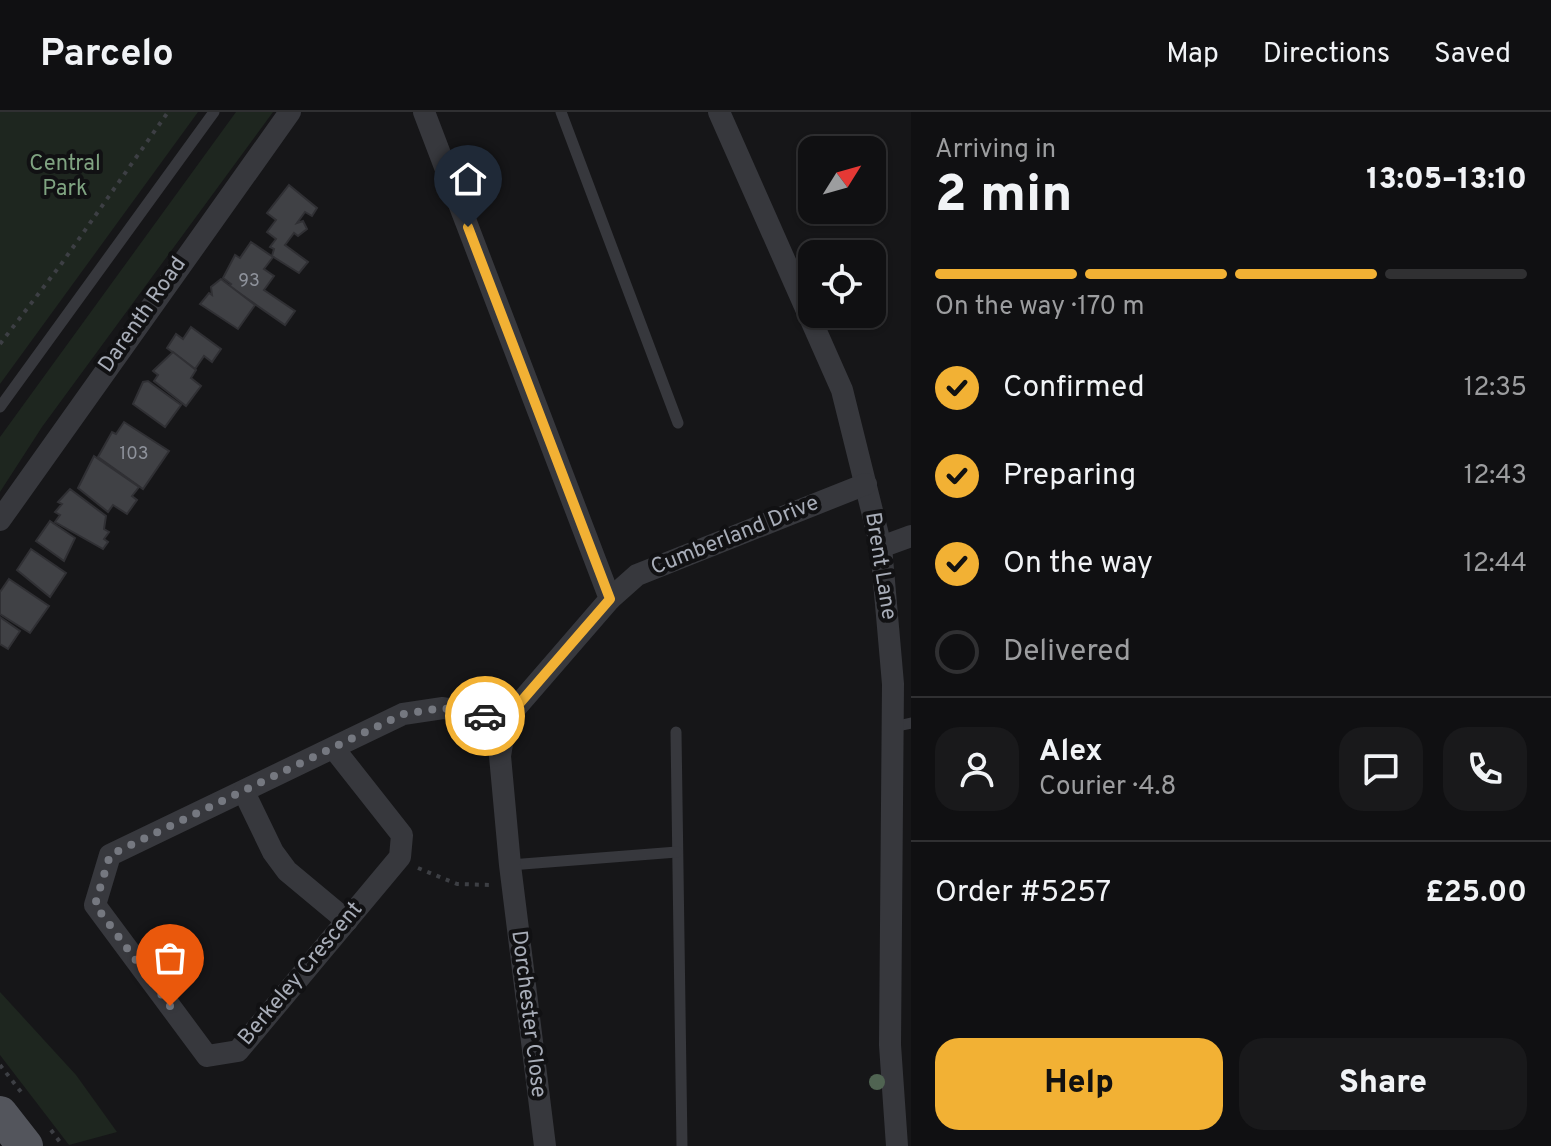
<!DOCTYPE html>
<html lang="en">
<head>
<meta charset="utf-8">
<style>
	:root { --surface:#101012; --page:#19191b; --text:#f1f3f6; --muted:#9c9d9f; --line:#303032; --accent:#f2b134 }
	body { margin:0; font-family:Overpass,sans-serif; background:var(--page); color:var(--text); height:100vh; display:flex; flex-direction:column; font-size:30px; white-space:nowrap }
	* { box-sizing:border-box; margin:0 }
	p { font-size:26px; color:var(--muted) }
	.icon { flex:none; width:44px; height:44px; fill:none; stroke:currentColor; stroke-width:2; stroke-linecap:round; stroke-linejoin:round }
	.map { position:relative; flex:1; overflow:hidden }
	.sheet { display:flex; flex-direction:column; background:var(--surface); width:640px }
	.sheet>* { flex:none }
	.needle { width:52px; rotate:53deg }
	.buttons { position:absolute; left:798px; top:24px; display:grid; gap:16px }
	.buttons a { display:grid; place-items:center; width:88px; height:88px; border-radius:16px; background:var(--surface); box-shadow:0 2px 6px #0004,0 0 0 2px var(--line); font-size:40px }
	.pin { position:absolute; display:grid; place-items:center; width:68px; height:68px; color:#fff; margin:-82px -34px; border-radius:50% 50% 50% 0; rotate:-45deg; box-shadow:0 0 8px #0007 }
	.pin .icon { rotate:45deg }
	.courier { position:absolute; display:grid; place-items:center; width:80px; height:80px; margin:-40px; border:6px solid #f2b134; border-radius:50%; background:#fff; color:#222; box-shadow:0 2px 10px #0007 }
	.overview em { font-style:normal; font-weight:800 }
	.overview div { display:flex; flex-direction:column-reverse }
	.overview { display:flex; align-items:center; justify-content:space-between; height:136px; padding:0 24px }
	h1 { font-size:52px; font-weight:800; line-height:60px }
	.bar { display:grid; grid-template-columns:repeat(4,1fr); gap:12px 8px; align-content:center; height:96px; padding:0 24px }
	.bar i { height:10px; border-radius:6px; background:var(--line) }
	.bar .selected { background:var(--accent) }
	.bar p { grid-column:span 4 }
	.line { display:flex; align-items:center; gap:20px; padding:0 24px; border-top:2px solid var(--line) }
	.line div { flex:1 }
	.round { display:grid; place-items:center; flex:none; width:84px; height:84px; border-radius:24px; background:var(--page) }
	ol { padding:0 24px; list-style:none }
	li { display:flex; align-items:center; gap:24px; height:88px }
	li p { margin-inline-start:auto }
	li .icon { padding:8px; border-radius:50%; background:var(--accent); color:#111; stroke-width:4 }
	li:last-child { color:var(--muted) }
	li i { width:44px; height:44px; border:4px solid var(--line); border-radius:50% }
	.primary-button { display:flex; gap:16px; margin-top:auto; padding:16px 24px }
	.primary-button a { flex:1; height:92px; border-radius:24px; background:var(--accent); color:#111; font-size:32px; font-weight:800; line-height:92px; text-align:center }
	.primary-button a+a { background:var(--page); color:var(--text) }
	header { display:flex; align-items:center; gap:48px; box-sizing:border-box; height:112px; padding:0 40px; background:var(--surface); border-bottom:2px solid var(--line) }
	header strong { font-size:38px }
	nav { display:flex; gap:44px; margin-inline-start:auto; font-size:28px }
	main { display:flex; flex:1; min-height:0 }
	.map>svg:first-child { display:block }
	.green { fill:#1e261f }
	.building { fill:#404145; stroke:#303034; stroke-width:2 }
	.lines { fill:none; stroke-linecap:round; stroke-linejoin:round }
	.path { stroke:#3d3f44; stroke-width:4; stroke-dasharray:4 6; stroke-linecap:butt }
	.service { stroke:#37383d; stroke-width:11 }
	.minor { stroke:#37383d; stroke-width:22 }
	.primary { stroke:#53555c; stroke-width:36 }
	.tree { fill:#506452 }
	.done { stroke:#757880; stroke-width:8; stroke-dasharray:0 14.4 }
	.route { stroke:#f2b134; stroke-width:10 }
	.labels { text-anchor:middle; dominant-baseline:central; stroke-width:8; stroke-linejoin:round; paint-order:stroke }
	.number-label { font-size:18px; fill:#8e929b }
	.park-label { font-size:22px; fill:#7fa381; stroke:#111113 }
	.street-label { font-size:22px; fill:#a8adb8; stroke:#111113 }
</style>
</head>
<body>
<header>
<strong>Parcelo</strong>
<nav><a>Map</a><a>Directions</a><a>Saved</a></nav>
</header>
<main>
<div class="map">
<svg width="911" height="1034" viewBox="0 0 911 1034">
	<rect width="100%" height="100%" fill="#161618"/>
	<g class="green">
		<polygon points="0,0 198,0 0,272"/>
		<polygon points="236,0 273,0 42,315 0,380 0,325"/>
		<polygon points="0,880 76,963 117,1020 69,1033 0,943"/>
	</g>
	<g class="building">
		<polygon points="289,73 317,96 312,104 305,100 297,111 303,109 307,117 298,124 294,121 285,133 308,150 299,161 272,144 274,137 270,135 276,127 267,120 276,108 267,101"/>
		<polygon points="251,130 273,145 264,157 274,164 264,178 295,199 285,213 229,174 231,172 223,166 235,143 240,146"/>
		<polygon points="221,167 255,193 238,217 200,192 209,181 212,183 211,175"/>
		<polygon points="191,215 221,237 212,250 204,244 195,257 167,236 176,222 183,227"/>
		<polygon points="173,240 196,258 191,266 201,274 186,294 154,269 158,263 153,259"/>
		<polygon points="148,269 181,293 165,315 133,292 143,270"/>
		<polygon points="124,310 169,339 143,377 98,345 112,320 116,322"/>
		<polygon points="94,344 139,375 132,384 137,388 127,402 113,393 108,400 78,376"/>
		<polygon points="70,377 106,404 104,417 109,420 104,427 108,430 103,437 55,410 60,403 55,400 62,392 58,390"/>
		<polygon points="50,409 75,426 64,449 36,429"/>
		<polygon points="31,437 66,461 50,485 17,458"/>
		<polygon points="9,467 49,494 30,521 0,502 0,480"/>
		<polygon points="0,505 20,519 8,537 0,532"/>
	</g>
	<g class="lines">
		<g class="path">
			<polyline points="0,232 62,151 168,0"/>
			<polyline points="418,756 457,772 489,773"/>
			<polyline points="0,953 21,980"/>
			<polyline points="51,1018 63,1034"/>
		</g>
		<g class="service">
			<polyline points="561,0 678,311"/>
			<polyline points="0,295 214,0"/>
			<polyline points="893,615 911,611"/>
			<polyline points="676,620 682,1034"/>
			<polyline points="510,753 677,740"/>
		</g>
		<g class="minor">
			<polyline points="424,0 610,487 506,607"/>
			<polyline points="719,0 842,278 881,435 893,572 890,933 897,1034"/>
			<polyline points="0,408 290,0"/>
			<polyline points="881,435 911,424"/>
			<polyline points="610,487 637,463 866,372"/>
			<polyline points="506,607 500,644 510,753 545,1034"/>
			<polyline points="335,638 402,723 400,745 238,939 207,944 95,793 110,743 403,602 443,596 506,607"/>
			<polyline points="244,680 273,740 287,759 347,809"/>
		</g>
		<polyline class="primary" points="0,1002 25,1034"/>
	</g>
	<circle class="tree" cx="877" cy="970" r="8"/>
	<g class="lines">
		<polyline class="done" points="170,894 95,793 110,743 403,602 443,596 485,604"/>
		<polyline class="route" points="468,115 610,487 506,607 485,604"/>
	</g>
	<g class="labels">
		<g class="number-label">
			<text x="249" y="169">93</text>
			<text x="134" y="342">103</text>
		</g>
		<g class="park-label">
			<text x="65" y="52">Central<tspan x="65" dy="25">Park</tspan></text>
		</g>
		<g class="street-label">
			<text transform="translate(143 203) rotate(-55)">Darenth Road</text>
			<text transform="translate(735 424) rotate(-22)">Cumberland Drive</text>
			<text transform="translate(880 454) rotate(81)">Brent Lane</text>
			<text transform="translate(301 862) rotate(-50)">Berkeley Crescent</text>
			<text transform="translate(528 902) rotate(83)">Dorchester Close</text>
		</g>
	</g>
</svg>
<div class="buttons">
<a><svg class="needle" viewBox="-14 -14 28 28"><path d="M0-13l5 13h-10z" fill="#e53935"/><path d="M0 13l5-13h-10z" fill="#9c9d9f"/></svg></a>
<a><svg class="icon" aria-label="locate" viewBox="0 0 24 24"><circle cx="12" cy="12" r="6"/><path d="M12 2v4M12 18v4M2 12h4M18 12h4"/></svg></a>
</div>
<div class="pin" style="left:170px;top:894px;background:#ea580c"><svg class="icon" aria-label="bag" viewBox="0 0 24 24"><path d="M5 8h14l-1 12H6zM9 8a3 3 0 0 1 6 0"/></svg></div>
<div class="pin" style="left:468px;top:115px;background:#1f2937"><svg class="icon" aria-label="home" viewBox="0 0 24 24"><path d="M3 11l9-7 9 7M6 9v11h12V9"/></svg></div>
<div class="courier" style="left:485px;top:604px"><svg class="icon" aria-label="car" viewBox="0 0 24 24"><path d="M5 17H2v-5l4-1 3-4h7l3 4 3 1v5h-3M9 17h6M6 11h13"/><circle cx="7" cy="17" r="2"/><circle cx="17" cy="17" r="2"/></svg></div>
</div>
<section class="sheet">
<div class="overview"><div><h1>2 min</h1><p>Arriving in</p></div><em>13:05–13:10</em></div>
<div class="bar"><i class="selected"></i><i class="selected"></i><i class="selected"></i><i></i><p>On the way · 170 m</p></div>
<ol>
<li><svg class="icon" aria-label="check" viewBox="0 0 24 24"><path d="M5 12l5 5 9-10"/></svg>Confirmed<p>12:35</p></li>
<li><svg class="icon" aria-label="check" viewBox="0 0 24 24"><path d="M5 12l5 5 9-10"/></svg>Preparing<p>12:43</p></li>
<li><svg class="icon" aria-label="check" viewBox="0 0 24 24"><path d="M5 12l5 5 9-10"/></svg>On the way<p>12:44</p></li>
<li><i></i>Delivered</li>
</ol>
<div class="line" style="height:144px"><a class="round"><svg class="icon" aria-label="person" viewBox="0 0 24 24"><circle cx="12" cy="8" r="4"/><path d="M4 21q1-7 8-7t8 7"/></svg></a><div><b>Alex</b><p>Courier · 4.8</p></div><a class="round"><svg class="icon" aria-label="chat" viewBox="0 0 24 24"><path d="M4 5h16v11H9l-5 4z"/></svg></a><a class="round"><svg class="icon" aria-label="phone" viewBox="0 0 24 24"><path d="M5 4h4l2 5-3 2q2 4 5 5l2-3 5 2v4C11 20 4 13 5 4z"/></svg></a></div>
<div class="line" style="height:104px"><div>Order #5257</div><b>£25.00</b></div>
<div class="primary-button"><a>Help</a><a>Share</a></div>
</section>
</main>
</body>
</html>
